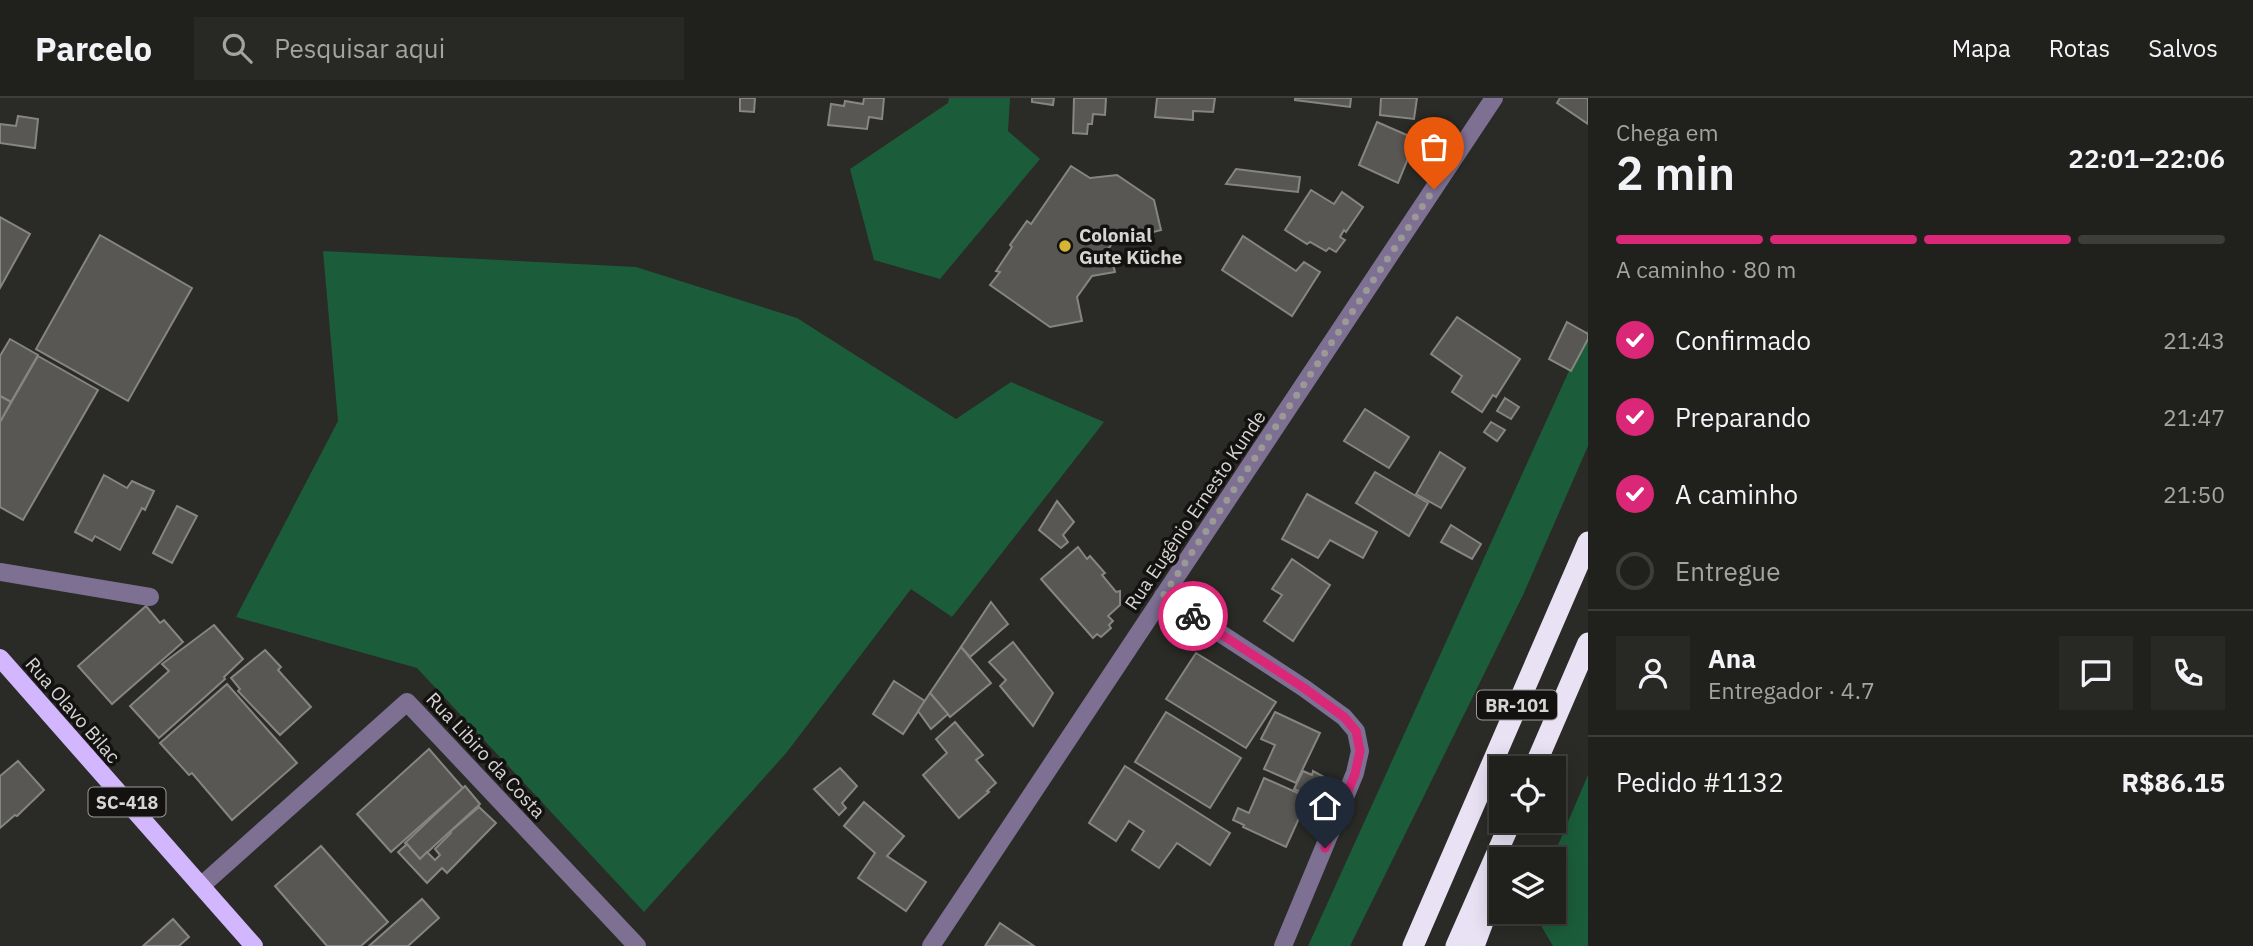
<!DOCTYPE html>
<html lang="pt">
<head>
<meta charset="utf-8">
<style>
	:root { --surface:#20201c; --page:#282825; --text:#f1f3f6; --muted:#a2a3a3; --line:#3d3e3b; --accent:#db2777 }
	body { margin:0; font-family:"IBM Plex Sans",sans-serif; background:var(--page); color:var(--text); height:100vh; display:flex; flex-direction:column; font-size:26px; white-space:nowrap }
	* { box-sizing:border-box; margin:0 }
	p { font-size:23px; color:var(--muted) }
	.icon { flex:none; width:38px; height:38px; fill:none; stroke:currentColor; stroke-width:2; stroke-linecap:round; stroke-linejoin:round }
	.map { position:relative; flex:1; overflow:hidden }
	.side { display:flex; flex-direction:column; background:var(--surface); width:665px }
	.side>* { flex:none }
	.fabs { position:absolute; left:1489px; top:658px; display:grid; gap:14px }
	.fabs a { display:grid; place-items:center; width:77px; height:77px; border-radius:0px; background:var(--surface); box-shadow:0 4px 18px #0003,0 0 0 2px var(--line); font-size:35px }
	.pin { position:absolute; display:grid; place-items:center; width:60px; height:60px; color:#fff; margin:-72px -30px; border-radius:50% 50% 50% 0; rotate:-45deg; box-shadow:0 0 7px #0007 }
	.pin .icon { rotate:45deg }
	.courier { position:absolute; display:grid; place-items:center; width:70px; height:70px; margin:-35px; border:5px solid #db2777; border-radius:50%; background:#fff; color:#222; box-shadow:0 2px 9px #0007 }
	.head em { font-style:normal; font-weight:600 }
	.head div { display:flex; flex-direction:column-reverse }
	.head { display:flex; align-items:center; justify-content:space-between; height:119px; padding:0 28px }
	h1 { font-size:46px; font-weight:600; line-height:52px }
	.bar { display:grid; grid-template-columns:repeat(4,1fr); gap:10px 7px; align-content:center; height:84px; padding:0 28px }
	.bar i { height:9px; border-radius:5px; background:var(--line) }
	.bar .selected { background:var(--accent) }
	.bar p { grid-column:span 4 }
	.line { display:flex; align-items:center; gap:18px; padding:0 28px; border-top:2px solid var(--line) }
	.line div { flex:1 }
	.round { display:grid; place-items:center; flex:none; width:74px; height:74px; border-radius:0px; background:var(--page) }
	ol { padding:0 28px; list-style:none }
	li { display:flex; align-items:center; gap:21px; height:77px }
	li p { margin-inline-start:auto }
	li .icon { padding:7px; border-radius:50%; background:var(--accent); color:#fff; stroke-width:4 }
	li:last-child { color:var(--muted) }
	li i { width:38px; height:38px; border:4px solid var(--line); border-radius:50% }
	header { display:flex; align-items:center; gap:42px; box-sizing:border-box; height:98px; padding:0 35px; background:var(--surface); border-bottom:2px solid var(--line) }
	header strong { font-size:33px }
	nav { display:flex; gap:38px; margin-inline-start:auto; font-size:24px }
	.search { width:490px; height:63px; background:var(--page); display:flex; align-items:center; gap:18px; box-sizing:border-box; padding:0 24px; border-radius:0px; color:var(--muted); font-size:26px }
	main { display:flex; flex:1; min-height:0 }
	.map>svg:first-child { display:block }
	.green { fill:#1b5d3a }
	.building { fill:#585754; stroke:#868581; stroke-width:2 }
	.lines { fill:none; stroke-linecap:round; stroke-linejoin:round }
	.minor { stroke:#7d7093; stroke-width:18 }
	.major { stroke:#d2b7ff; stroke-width:18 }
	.highway { stroke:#e8e2f4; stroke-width:21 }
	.done { stroke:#9a9996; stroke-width:7; stroke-dasharray:0 12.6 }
	.route { stroke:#db2777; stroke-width:9 }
	.poi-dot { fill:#d5b534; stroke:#131211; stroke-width:2.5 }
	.labels { text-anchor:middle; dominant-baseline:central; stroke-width:7; stroke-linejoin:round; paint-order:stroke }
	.shield { fill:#131211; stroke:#9c9a99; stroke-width:2 }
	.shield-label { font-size:18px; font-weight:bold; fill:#d6d5d3 }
	.poi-label { font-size:19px; font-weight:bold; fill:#d6d5d3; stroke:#131211; text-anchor:start }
	.street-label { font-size:19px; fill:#d6d5d3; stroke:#131211 }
</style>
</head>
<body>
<header>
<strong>Parcelo</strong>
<div class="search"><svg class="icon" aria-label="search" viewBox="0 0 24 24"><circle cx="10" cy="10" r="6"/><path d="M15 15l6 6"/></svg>Pesquisar aqui</div>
<nav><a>Mapa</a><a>Rotas</a><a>Salvos</a></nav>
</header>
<main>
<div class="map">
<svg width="1588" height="848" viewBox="0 0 1588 848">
	<rect width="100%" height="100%" fill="#2a2a26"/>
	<g class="green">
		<polygon points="949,0 1010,0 1008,33 1040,61 940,181 874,162 850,71 948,5"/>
		<polygon points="323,153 636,169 797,220 956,321 1011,284 1104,324 952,519 911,491 787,654 644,814 417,570 236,519 338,323"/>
		<polygon points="1588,231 1588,348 1523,497 1350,848 1308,848"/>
		<polygon points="1588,677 1588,848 1553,848 1533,814 1554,814 1552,761"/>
	</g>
	<g class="building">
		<polygon points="740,0 755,0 754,14 740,13"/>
		<polygon points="864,0 884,0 882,21 869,19 867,31 828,27 831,6 844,8 845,3 863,6"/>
		<polygon points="1032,0 1054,0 1053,7 1032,4"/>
		<polygon points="1074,0 1106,0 1105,17 1093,16 1092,26 1088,26 1087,36 1073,35"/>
		<polygon points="1157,0 1215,0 1213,14 1193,13 1193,22 1155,19"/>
		<polygon points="1295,0 1351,0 1350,9 1295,2"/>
		<polygon points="1381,0 1417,0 1414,21 1380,17"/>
		<polygon points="1560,0 1588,0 1588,26 1557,5"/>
		<polygon points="18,18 38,21 35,50 0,45 0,26 16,28"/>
		<polygon points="1377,24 1416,41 1398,85 1359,67"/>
		<polygon points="1071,68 1090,80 1117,77 1154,102 1161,132 1134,139 1122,133 1109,150 1115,174 1092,178 1077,199 1082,223 1050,229 990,187 1000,174 996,173 1012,149 1010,147 1027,123 1031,126"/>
		<polygon points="1236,71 1300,79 1298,94 1226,86"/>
		<polygon points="1311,92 1334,106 1342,94 1363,109 1346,134 1344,132 1340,139 1345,142 1336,154 1329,150 1326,153 1310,144 1307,146 1285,132"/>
		<polygon points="0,119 30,136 0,190"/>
		<polygon points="100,137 192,190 128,303 36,251"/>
		<polygon points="1243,138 1296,173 1304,164 1320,174 1292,218 1222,172"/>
		<polygon points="1457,219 1520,261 1496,299 1493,297 1482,314 1452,294 1462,278 1431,256"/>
		<polygon points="1567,224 1588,236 1588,241 1571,273 1549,261"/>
		<polygon points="10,241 38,257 11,304 0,298 0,258"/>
		<polygon points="38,258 98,292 23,422 0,409 0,324"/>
		<polygon points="0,298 11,304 0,324"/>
		<polygon points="1505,300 1519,309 1511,321 1497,313"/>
		<polygon points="1365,311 1409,339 1389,370 1344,343"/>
		<polygon points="1491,324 1505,332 1497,343 1484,334"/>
		<polygon points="1440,354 1465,370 1441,410 1416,396"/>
		<polygon points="1375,374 1428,405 1409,438 1356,405"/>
		<polygon points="104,377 127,390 132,383 154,393 145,412 142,410 120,452 95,438 92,443 75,434"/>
		<polygon points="1307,396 1377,434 1363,460 1330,442 1318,460 1282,441"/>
		<polygon points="1057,403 1074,424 1063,437 1068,444 1061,450 1039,432"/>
		<polygon points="177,408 197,418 172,465 153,455"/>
		<polygon points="1451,427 1481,446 1472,461 1441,444"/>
		<polygon points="1078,449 1087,461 1090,458 1105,475 1102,477 1116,494 1120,493 1120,507 1108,518 1113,523 1109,527 1111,530 1101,539 1097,536 1093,540 1041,481"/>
		<polygon points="1292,461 1330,487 1293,543 1264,523 1282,497 1272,491"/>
		<polygon points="991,504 1008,526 970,559 961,549"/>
		<polygon points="146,508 160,525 164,522 183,544 112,606 78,568"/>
		<polygon points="214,527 243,561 224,579 225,581 159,640 130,608 169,573 162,566"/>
		<polygon points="1013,544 1053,595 1033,628 1000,588 1006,582 989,564"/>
		<polygon points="961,549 991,585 950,619 930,595"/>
		<polygon points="265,552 281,569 278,572 311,609 280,637 238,593 240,591 231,580"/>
		<polygon points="1196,555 1276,604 1246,650 1166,601"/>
		<polygon points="894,583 925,603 903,636 873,616"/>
		<polygon points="227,586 297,665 232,722 192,675 189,677 160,645"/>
		<polygon points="930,595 948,616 931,631 918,613"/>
		<polygon points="1166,614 1241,660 1210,710 1135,664"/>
		<polygon points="1275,614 1320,635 1296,685 1264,671 1275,647 1261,641"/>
		<polygon points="955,624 983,657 976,662 996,685 987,693 989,694 959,720 923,677 947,655 936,641"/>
		<polygon points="429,651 463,690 391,754 357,716"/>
		<polygon points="18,663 44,692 17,718 15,717 0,730 0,678"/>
		<polygon points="1125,668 1230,735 1210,767 1177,745 1159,770 1132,752 1144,733 1129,723 1116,743 1089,725"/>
		<polygon points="840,670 857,688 842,705 846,710 839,717 814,691"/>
		<polygon points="1303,673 1312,677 1313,673 1333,684 1322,704 1294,691"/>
		<polygon points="1264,680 1325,707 1317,727 1300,718 1286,749 1243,729 1244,727 1233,722 1238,710 1249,715"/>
		<polygon points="465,688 480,706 420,761 405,745"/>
		<polygon points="864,704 904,738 887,758 926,784 906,813 858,780 875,755 844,728"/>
		<polygon points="479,709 496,725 447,775 442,770 427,785 398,754 407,746 420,761 427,754 435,762 440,757 435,751 451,735 450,734"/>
		<polygon points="321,748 388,824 361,848 327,848 275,788"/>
		<polygon points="422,801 439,820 408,848 369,848"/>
		<polygon points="173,821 189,839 179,848 143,848"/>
		<polygon points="1000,825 1034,848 985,848"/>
	</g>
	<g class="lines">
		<g class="minor">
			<polyline points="0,474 150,499"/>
			<polyline points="1163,498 1304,590 1344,619 1356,633 1360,653 1355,675 1283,848"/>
			<polyline points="201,788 407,604 637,848"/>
			<polyline points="931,848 1494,0"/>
		</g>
		<polyline class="major" points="0,560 254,848"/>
		<g class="highway">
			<polyline points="1534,670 1588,545"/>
			<polyline points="1413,848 1588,444"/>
			<polyline points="1456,848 1511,723"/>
			<polyline points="1474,848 1493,797"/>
		</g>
	</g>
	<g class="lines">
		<polyline class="done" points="1193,518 1163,498 1434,91"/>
		<polyline class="route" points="1193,518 1304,590 1344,619 1356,633 1360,653 1355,676 1325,750"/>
	</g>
	<circle class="poi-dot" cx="1065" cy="148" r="7"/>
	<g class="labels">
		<g class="shield">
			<rect x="1477" y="592.5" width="80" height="29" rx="5"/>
			<rect x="88.5" y="689.5" width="77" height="29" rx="5"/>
		</g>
		<g class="shield-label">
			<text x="1517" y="607">BR-101</text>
			<text x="127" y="704">SC-418</text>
		</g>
		<g class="poi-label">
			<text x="1079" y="137">Colonial<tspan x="1079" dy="22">Gute Küche</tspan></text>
		</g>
		<g class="street-label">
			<text transform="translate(1195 412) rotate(-56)">Rua Eugênio Ernesto Kunde</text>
			<text transform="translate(73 612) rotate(49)">Rua Olavo Bilac</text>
			<text transform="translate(486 657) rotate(47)">Rua Libiro da Costa</text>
		</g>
	</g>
</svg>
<div class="fabs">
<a><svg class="icon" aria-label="locate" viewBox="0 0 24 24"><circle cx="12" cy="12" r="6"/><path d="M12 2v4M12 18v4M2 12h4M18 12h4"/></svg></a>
<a><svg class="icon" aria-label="layers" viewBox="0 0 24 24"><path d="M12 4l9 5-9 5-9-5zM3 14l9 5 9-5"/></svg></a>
</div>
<div class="pin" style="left:1434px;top:91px;background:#ea580c"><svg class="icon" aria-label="bag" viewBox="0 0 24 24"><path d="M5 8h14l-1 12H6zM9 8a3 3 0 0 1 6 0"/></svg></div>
<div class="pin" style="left:1325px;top:750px;background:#1f2937"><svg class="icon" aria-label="home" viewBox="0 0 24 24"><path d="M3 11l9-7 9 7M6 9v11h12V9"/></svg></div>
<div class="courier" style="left:1193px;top:518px"><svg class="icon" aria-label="bike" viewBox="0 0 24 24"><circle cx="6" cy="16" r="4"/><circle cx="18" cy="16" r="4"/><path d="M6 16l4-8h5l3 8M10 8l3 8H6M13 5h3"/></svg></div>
</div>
<section class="side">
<div class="head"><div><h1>2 min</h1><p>Chega em</p></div><em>22:01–22:06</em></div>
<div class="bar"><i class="selected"></i><i class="selected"></i><i class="selected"></i><i></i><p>A caminho · 80 m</p></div>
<ol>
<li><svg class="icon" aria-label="check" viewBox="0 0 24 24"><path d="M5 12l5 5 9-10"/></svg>Confirmado<p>21:43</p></li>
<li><svg class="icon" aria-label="check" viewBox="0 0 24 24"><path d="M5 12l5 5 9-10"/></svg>Preparando<p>21:47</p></li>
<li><svg class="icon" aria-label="check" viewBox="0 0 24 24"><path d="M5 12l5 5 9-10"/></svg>A caminho<p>21:50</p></li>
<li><i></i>Entregue</li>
</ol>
<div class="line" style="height:126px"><a class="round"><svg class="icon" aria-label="person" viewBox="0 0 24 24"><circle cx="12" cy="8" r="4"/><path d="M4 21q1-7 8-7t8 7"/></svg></a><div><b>Ana</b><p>Entregador · 4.7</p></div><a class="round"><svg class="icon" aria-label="chat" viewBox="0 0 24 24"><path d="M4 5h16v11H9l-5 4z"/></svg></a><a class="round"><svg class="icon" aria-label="phone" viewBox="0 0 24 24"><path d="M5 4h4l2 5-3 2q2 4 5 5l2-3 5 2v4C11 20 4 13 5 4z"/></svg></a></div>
<div class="line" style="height:91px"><div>Pedido #1132</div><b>R$86.15</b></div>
</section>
</main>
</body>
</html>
